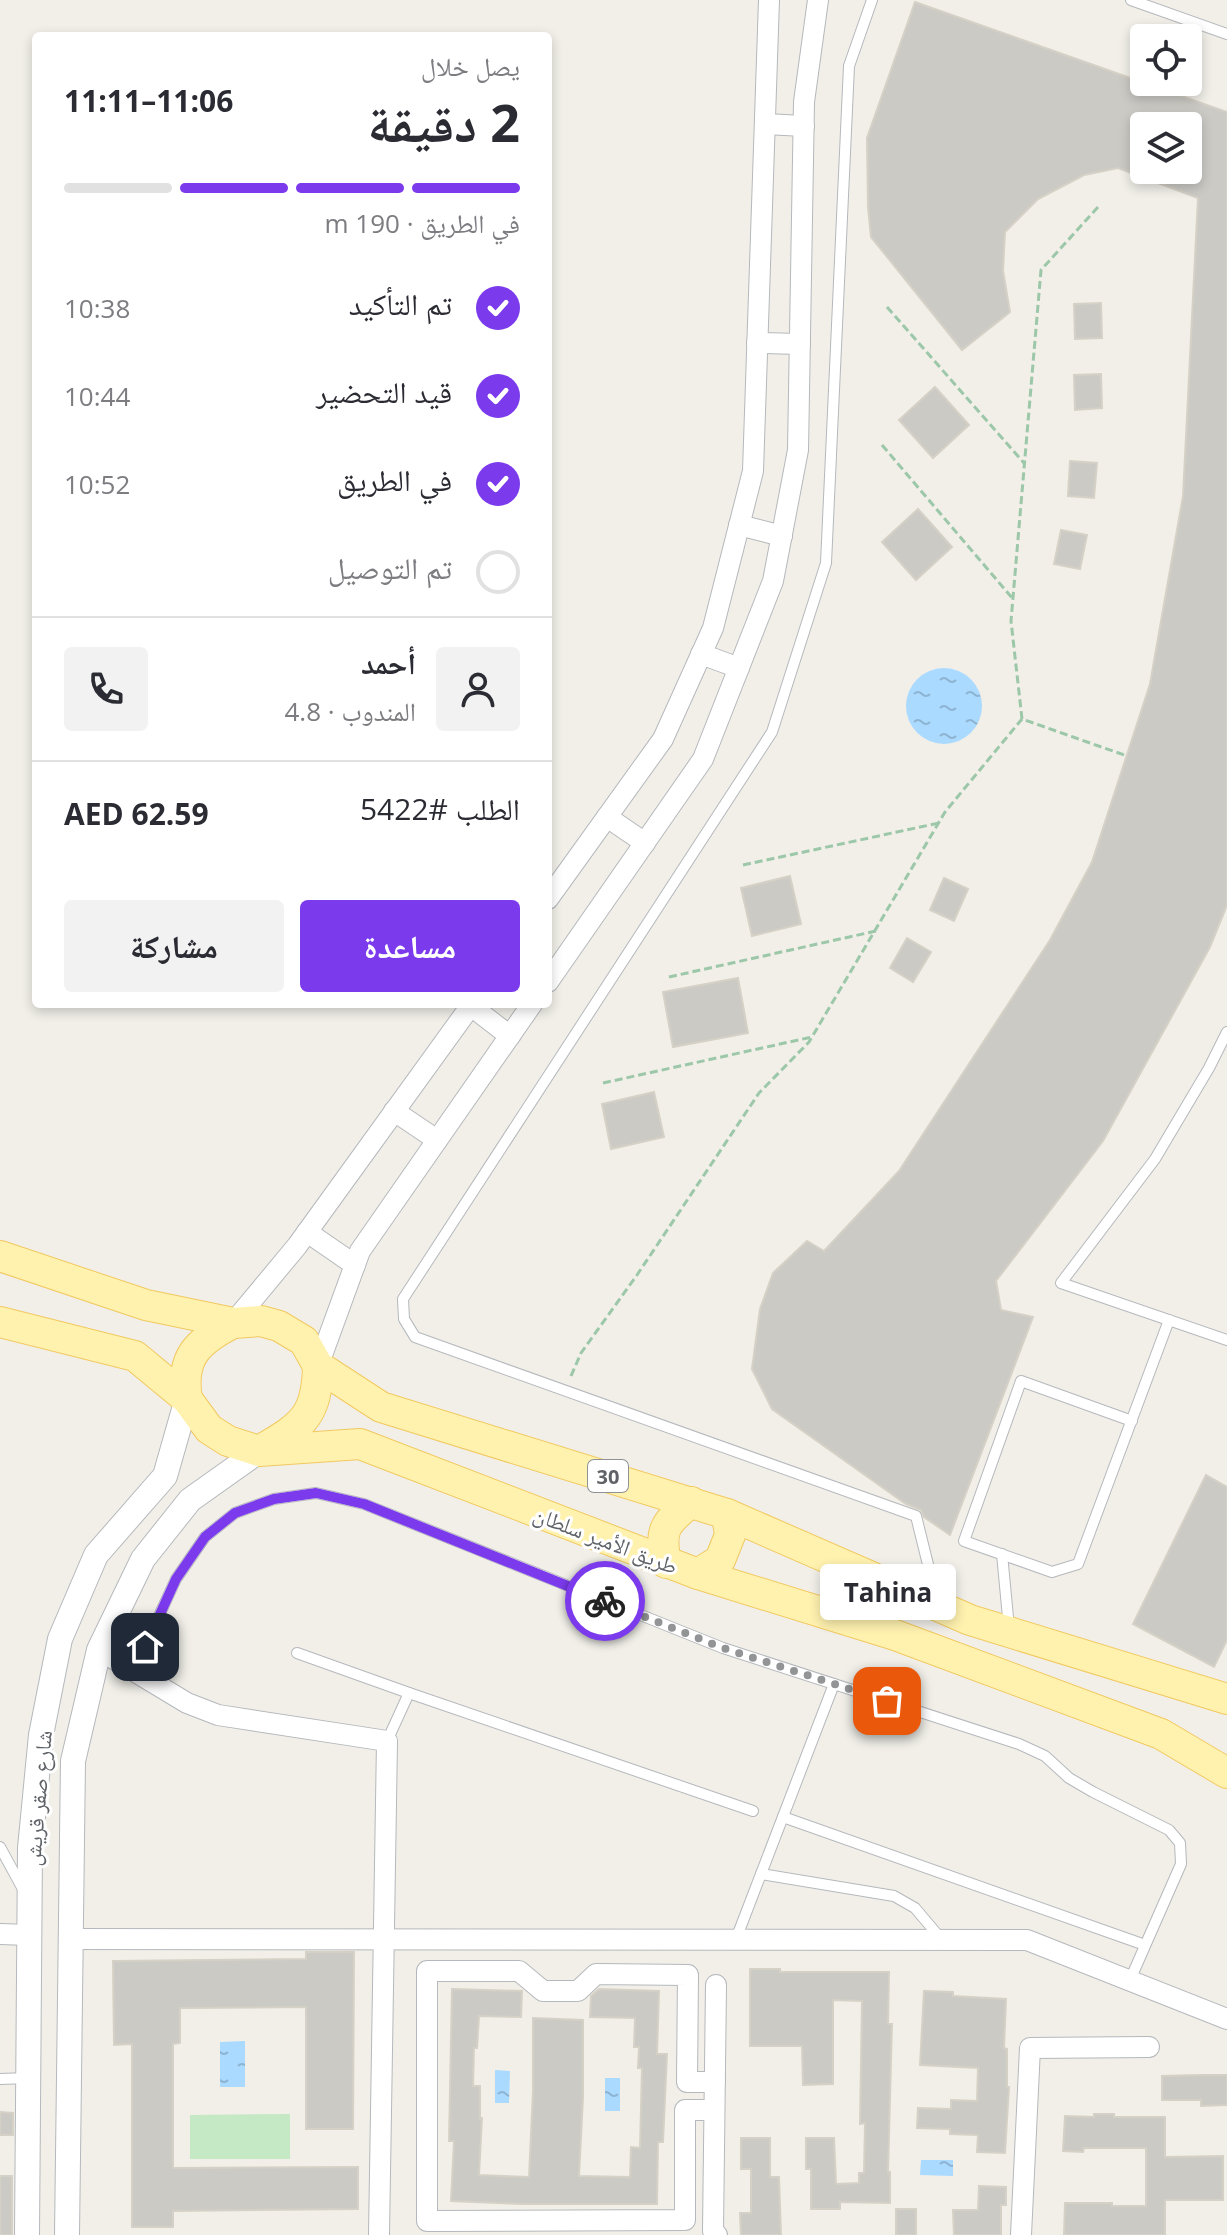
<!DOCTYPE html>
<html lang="ar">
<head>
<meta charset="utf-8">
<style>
	:root { --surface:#fff; --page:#f2f2f3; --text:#2b2b33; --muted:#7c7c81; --line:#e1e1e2; --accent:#7c3aed }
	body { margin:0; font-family:"Open Sans","Noto Naskh Arabic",sans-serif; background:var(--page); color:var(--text); direction:rtl; height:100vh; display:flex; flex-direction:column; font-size:30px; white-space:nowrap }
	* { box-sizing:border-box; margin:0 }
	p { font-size:26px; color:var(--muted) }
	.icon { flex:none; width:44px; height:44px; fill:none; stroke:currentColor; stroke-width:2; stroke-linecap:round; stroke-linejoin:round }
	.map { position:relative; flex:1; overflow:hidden; direction:ltr }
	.drawer { position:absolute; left:32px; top:32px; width:520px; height:976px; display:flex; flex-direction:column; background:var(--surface); border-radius:8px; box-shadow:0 4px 12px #0003; direction:rtl }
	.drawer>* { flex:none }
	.tools { position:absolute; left:1130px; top:24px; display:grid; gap:16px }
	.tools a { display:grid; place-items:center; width:72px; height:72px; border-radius:8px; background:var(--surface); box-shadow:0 4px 12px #0003; font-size:40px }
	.pin { position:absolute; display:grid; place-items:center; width:68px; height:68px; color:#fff; margin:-34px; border-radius:16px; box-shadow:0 4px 12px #0006 }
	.courier { position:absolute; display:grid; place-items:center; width:80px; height:80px; margin:-40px; border:6px solid #7c3aed; border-radius:50%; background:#fff; color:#222; box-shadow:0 2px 10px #0007 }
	.bubble { position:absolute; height:56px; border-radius:8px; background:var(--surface); box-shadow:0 4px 12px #0003; font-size:26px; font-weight:700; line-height:56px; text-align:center; direction:rtl }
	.overview em { font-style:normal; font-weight:700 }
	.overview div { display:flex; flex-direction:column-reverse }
	.overview { display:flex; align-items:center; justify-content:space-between; height:136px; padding:0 32px }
	h1 { font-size:52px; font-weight:700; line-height:60px }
	.bar { display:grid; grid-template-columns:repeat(4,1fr); gap:12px 8px; align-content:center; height:96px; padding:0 32px }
	.bar i { height:10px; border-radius:6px; background:var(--line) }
	.bar .current { background:var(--accent) }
	.bar p { grid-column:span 4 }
	.line { display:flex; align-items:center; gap:20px; padding:0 32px; border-top:2px solid var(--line) }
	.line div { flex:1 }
	.round { display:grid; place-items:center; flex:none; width:84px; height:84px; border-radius:8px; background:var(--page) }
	ol { padding:0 32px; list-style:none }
	li { display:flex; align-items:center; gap:24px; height:88px }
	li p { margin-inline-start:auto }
	li .icon { padding:8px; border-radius:50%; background:var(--accent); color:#fff; stroke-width:4 }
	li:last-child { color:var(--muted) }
	li i { width:44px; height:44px; border:4px solid var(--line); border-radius:50% }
	.primary-button { display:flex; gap:16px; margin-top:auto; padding:16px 32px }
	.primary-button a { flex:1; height:92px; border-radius:8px; background:var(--accent); color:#fff; font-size:32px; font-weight:700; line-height:92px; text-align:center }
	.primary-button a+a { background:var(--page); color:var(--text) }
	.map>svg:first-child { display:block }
	.grass { fill:#c5e8c5 }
	.water { fill:url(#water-ripples) }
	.building { fill:#cccac5; stroke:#d6d1c6; stroke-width:2; fill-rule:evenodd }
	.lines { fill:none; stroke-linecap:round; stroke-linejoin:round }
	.service-casing { stroke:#b5b8bc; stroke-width:12 }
	.minor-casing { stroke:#b5b8bc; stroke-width:22 }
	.tertiary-casing { stroke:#b5b8bc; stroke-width:26 }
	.primary-casing { stroke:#f2c960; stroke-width:32 }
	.path { stroke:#9cc7a9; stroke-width:3; stroke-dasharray:8 4; stroke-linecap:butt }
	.service { stroke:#fff; stroke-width:10 }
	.minor { stroke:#fff; stroke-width:20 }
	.tertiary { stroke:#fff; stroke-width:24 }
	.primary { stroke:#fff2af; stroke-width:30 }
	.done { stroke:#929495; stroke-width:8; stroke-dasharray:0 14.4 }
	.route { stroke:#7c3aed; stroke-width:10 }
	.labels { text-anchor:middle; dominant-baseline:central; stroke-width:6; stroke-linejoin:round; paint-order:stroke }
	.shield { fill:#fff; stroke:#8f9295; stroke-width:2 }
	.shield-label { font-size:20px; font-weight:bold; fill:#5f6368 }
	.street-label { font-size:22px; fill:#5f6368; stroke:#fff }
</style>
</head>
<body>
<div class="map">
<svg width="1227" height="2235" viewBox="0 0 1227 2235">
	<defs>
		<pattern id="water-ripples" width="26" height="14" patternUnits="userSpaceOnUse" patternTransform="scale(2)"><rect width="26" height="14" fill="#aadaff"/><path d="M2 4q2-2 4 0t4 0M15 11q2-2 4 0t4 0" fill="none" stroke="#8eb4d2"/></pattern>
	</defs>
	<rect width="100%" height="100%" fill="#f1efe8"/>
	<polygon class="grass" points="290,2114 290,2159 190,2159 190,2115"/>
	<g class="water">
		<circle cx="944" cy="706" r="38"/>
		<polygon points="245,2041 245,2087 220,2087 220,2042"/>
		<polygon points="495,2070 510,2071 509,2103 495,2103"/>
		<rect x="605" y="2078" width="15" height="33"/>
		<polygon points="921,2160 953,2160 953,2176 920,2175"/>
	</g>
	<g class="building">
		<path d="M915,2L1227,112V905L1210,947L1103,1141L996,1281L1001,1310L1033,1317L950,1535L924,1517L921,1510L906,1504L772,1409L752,1369L760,1309L773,1273L807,1241L824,1251L899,1171L1050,940L1092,862L1150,684L1183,496L1198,198L1118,168L1084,175L1038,199L1005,232L1003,271L1010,312L962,350L871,237L868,207L867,138ZM1144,126H1188V170H1144Z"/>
		<polygon points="1101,303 1102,338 1075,339 1074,304"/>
		<polygon points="1101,374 1102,408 1075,410 1074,375"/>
		<polygon points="935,387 969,425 933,458 899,420"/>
		<polygon points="1070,461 1097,463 1094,498 1068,496"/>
		<polygon points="918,509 952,547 916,580 882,542"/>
		<polygon points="1061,530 1087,535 1080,569 1054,564"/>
		<polygon points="790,876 801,924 752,936 741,888"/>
		<polygon points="944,878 968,889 954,921 930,910"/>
		<polygon points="907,938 931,952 913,982 890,968"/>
		<polygon points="738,978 748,1033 673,1047 663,992"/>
		<polygon points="654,1092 664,1137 611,1149 602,1104"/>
		<polygon points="1206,1475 1227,1487 1227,1640 1214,1667 1133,1624"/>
		<polygon points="306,1952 354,1952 353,2129 306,2129 306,2007 180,2008 180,2043 173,2044 173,2168 358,2167 358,2209 173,2211 173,2227 132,2227 132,2044 114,2045 113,1961 306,1959"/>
		<polygon points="750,1969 780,1969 780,1972 889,1972 888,2024 892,2024 888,2172 890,2172 890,2203 840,2202 840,2209 811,2209 811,2169 806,2169 806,2138 834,2138 836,2184 859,2183 859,2173 864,2173 865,2123 860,2124 862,2001 833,2000 833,2084 803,2085 802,2046 750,2046"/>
		<polygon points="452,1989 522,1991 521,2017 479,2016 477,2048 474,2048 473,2086 480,2086 480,2118 482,2118 479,2175 529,2177 533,2091 533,2018 583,2020 583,2097 579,2176 630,2177 631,2147 640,2148 642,2068 638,2068 639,2047 634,2047 635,2018 590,2017 591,1996 599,1989 659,1991 657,2054 667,2054 663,2142 658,2142 657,2204 522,2204 451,2201 454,2141 449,2141"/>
		<polygon points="924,1991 953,1992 953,1996 1006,1999 1004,2048 1007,2049 1007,2087 1009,2087 1005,2153 977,2152 978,2135 950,2134 950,2129 917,2128 918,2108 951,2109 951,2100 977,2101 978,2068 920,2065"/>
		<polygon points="1201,2075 1227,2075 1227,2105 1201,2106 1201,2100 1162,2100 1162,2076"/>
		<polygon points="0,2112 13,2113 13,2135 0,2135"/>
		<polygon points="1094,2114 1114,2114 1114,2117 1165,2117 1165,2157 1223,2156 1223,2200 1165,2200 1165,2235 1064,2235 1065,2203 1112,2203 1112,2206 1146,2206 1146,2148 1084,2148 1083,2152 1063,2151 1065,2116 1094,2117"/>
		<polygon points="741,2138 770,2138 770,2177 779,2177 781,2235 741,2235 740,2213 751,2213 751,2169 741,2169"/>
		<rect x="0" y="2176" width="12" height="59"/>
		<polygon points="979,2186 1006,2187 1006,2205 1001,2205 1001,2235 954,2235 953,2210 978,2210"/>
		<rect x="896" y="2209" width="20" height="26"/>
	</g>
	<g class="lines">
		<g class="service-casing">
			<g id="service">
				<polyline points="872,0 849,66 826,563 772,732 403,1299 404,1319 415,1337 916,1516 937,1601"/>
				<polyline points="1131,0 1227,34"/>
				<polyline points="1227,1032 1209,1068 1155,1159 1061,1283 1227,1340"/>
				<polyline points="1132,1421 1021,1381 964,1541 1052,1572 1078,1564 1169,1320"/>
				<polyline points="1002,1554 1009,1628"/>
				<polyline points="297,1653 409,1693"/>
				<polyline points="134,1670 176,1579 205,1537 235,1513 274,1499 316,1493 364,1504 723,1648 1019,1744 1045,1756 1069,1778 1093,1792 1169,1830 1180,1843 1181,1864 1130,1980"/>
				<polyline points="387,1741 409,1693 753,1811"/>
				<polyline points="783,1817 1145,1945"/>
				<polyline points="0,1847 24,1891"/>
				<polyline points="761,1874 894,1896 915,1908 942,1940"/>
				<polyline points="736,1939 834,1684"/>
				<polyline points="0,2079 28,2078"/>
			</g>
		</g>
		<g class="minor-casing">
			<g id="minor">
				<polyline points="765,124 804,126"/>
				<polyline points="757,343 800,344"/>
				<polyline points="739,525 782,536"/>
				<polyline points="701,654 739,668"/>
				<polyline points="607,817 645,843"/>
				<polyline points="548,899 663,739 713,628 753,471 769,0"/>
				<polyline points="548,982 703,759 773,581 798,450 804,102 818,0"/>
				<polyline points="471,1006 510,1036"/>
				<polyline points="394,1111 437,1140"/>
				<polyline points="307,1232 355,1265"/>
				<polyline points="233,1323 297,1246 472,1004"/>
				<polyline points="318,1366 360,1251 532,1004"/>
				<polyline points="99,1650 187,1703 218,1715 387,1741 379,2235"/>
				<polyline points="0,1934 29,1935"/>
				<polyline points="70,1939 1027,1940 1227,2019"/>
				<polyline points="716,1985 713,2231 717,2235"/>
				<polyline points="714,2110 685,2110 685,2220 427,2221 427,1971 519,1971 543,1991 578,1991 596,1974 688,1975 687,2082 715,2082"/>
				<polyline points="1021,2235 1030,2048 1149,2047"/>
			</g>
		</g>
		<g class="tertiary-casing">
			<g id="tertiary">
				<polyline points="27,2235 30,1848 41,1735 60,1639 96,1555 165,1476 187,1399"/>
				<polyline points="67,2235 73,1761 99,1650 143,1559 190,1500 259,1451"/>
			</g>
		</g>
		<g class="primary-casing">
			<g id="primary">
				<polyline points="0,1256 146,1305 233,1323 261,1321 279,1326 304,1341 318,1366 381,1407 727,1514 970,1620 1227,1699"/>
				<polyline points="0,1322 135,1356 187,1399 209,1429 228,1441 259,1451 360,1444 698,1574 895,1635 1161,1734 1227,1773"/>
				<path d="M187,1399C180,1357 198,1341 233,1323"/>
				<path d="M264,1448C304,1425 317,1414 318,1366"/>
				<path d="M666,1563C659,1529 665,1523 691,1502"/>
				<polyline points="698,1574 720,1560 730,1535 727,1514"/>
			</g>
		</g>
		<g class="path">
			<polyline points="1098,207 1041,270 1011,621 1022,719 1127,756"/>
			<polyline points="887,307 1024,463"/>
			<polyline points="882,445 1013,599"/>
			<polyline points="743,865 939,823"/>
			<polyline points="669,977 876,931"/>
			<polyline points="603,1083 812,1037"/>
			<polyline points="571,1376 581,1353 637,1275 759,1093 809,1042 945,812 1022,719"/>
		</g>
		<use href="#service" class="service"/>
		<use href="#minor" class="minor"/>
		<use href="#tertiary" class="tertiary"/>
		<use href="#primary" class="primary"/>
	</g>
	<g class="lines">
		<polyline class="done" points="605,1601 723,1648 887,1701"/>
		<polyline class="route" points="145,1647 176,1579 205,1537 235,1513 274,1499 316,1493 364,1504 605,1601"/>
	</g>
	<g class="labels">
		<rect class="shield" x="588" y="1460" width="40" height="32" rx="6"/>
		<g class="shield-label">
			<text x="608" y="1476">30</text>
		</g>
		<g class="street-label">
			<text transform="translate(606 1539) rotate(21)">طريق الأمير سلطان</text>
			<text transform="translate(37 1798) rotate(-85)">شارع صقر قريش</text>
		</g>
	</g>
</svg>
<div class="tools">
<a><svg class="icon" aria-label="locate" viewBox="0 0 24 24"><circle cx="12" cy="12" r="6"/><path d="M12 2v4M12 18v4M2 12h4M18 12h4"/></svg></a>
<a><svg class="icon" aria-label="layers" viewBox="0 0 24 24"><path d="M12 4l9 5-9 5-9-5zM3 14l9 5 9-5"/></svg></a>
</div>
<div class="pin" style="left:887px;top:1701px;background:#ea580c"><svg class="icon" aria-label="bag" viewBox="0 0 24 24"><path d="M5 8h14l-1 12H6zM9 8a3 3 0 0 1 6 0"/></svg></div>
<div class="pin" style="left:145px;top:1647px;background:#1f2937"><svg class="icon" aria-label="home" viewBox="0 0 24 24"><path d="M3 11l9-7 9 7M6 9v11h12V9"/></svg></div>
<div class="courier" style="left:605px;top:1601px"><svg class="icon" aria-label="bike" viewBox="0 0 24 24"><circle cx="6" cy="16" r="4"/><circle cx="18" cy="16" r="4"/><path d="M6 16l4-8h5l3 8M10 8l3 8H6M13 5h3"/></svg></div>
<div class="bubble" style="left:820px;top:1564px;width:136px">Tahina</div>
<section class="drawer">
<div class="overview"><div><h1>2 دقيقة</h1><p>يصل خلال</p></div><em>11:06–11:11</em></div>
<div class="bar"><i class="current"></i><i class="current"></i><i class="current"></i><i></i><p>في الطريق · 190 m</p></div>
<ol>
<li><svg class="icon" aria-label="check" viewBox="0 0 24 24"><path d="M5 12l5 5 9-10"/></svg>تم التأكيد<p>10:38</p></li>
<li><svg class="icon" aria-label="check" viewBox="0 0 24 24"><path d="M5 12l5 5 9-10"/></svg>قيد التحضير<p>10:44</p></li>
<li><svg class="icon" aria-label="check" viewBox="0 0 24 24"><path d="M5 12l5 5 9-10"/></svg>في الطريق<p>10:52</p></li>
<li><i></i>تم التوصيل</li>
</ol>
<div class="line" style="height:144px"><a class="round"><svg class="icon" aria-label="person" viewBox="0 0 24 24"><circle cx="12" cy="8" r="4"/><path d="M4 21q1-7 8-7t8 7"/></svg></a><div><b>أحمد</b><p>المندوب · 4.8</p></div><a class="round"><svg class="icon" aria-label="phone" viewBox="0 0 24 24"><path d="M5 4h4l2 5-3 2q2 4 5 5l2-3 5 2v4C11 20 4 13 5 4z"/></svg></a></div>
<div class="line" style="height:104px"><div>الطلب #5422</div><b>AED 62.59</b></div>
<div class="primary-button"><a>مساعدة</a><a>مشاركة</a></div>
</section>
</div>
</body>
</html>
